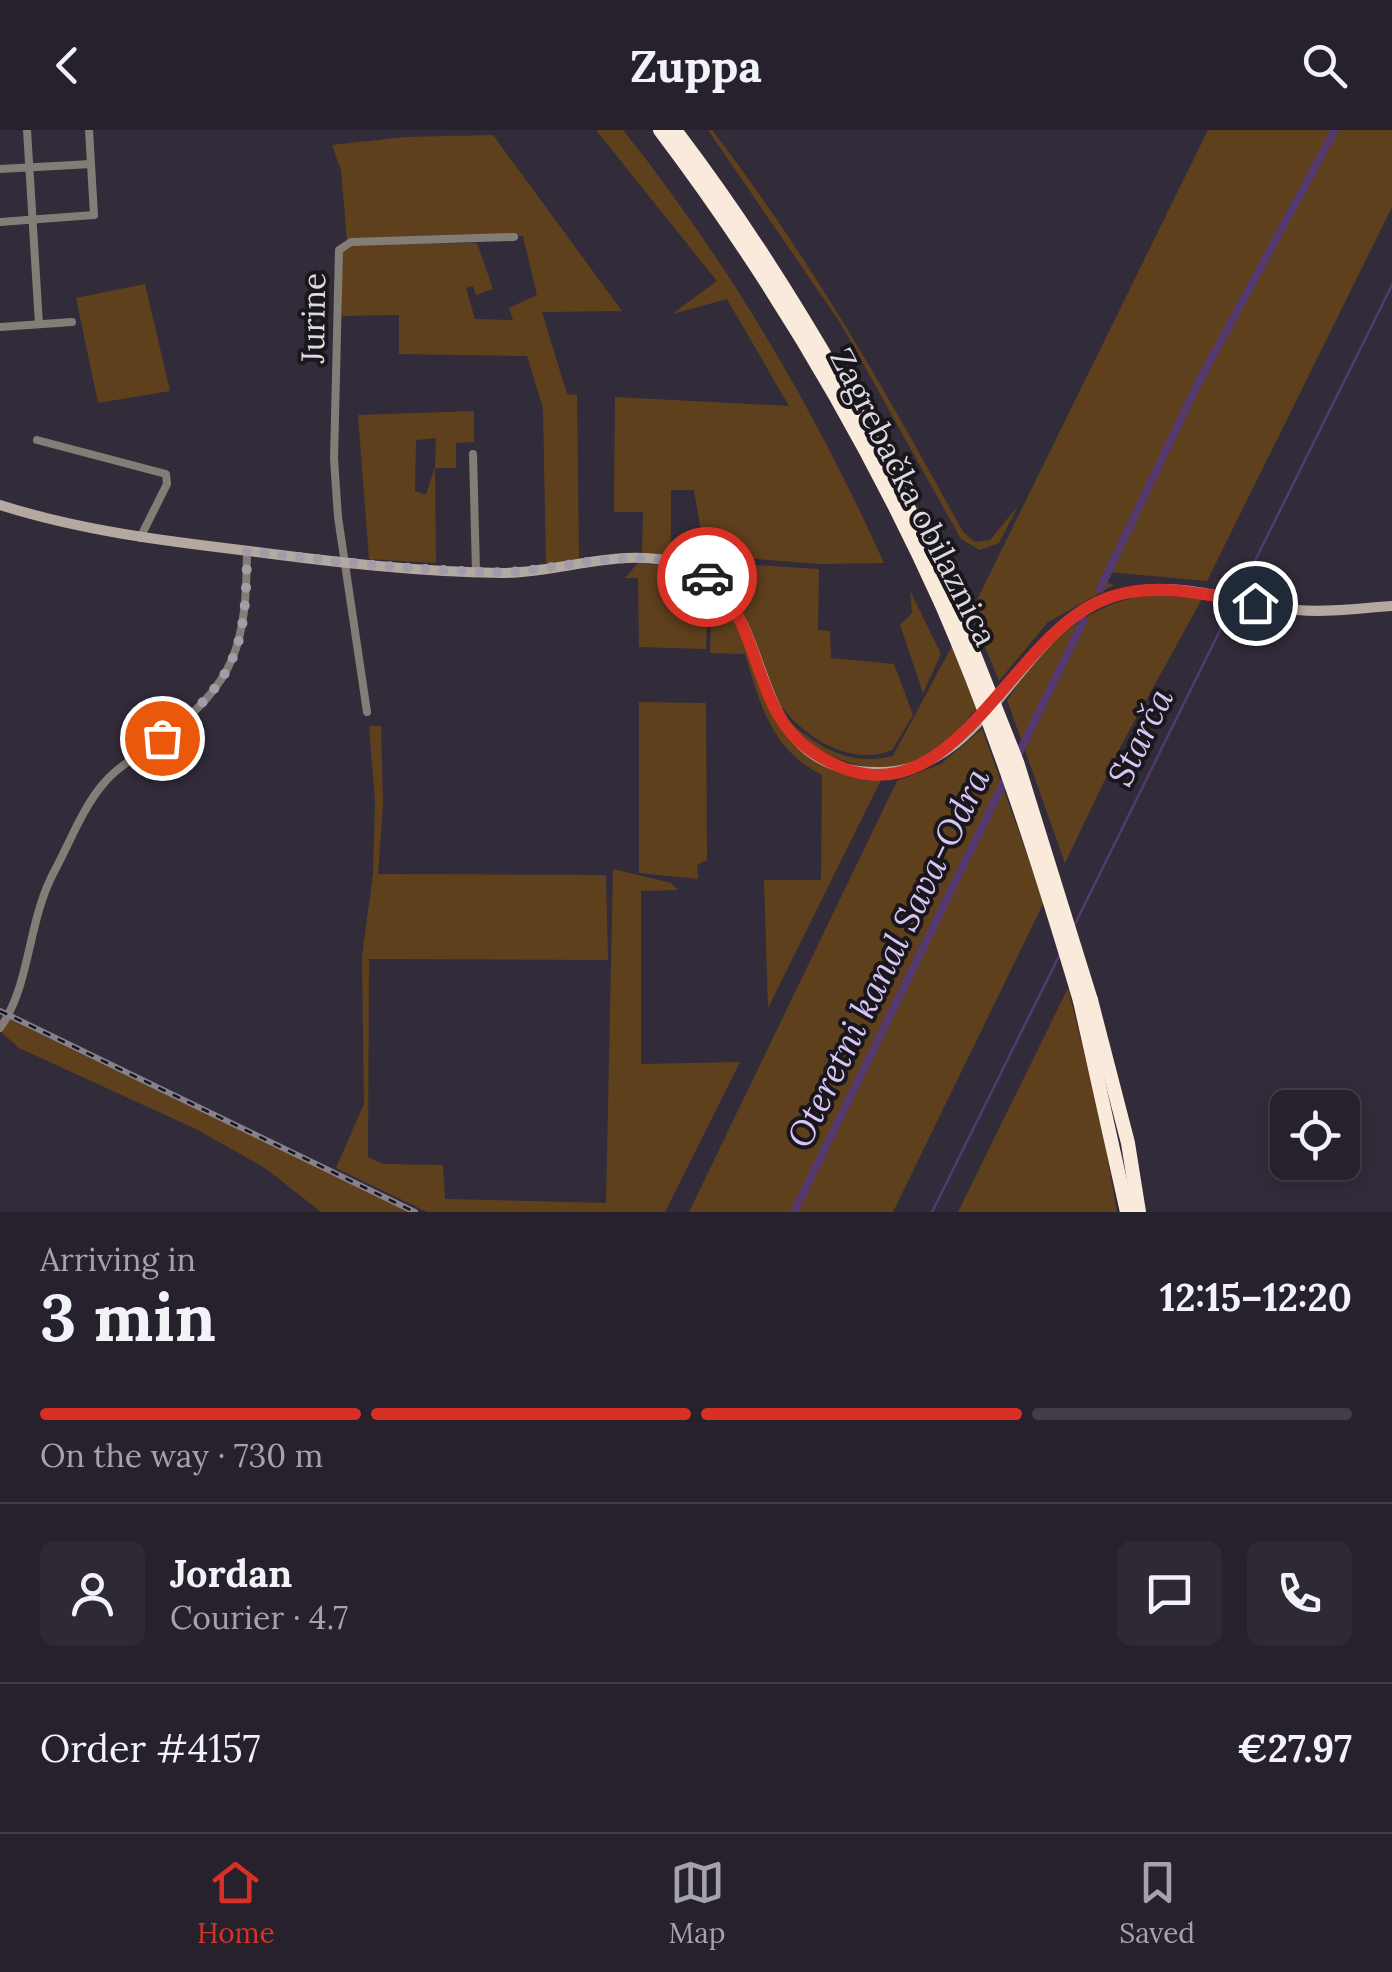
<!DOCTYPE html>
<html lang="en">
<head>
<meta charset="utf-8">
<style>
	:root { --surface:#26212c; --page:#2e2934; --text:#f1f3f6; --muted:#a4a3a9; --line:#423e48; --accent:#d93025 }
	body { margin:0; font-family:Lora,serif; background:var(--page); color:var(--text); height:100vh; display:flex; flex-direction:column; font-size:38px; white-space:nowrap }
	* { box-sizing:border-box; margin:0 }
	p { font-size:32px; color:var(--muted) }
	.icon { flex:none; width:55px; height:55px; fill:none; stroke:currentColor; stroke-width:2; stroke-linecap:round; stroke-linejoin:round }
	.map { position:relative; height:1082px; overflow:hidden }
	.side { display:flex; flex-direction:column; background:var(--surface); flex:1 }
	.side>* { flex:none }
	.tools { position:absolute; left:1270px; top:960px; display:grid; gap:20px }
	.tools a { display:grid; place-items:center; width:90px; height:90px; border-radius:15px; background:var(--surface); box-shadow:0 5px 15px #0003,0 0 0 2px var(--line); font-size:50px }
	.pin { position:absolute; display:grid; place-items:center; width:85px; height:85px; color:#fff; margin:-42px; border:5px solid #fff; border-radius:50%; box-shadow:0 2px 10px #0007 }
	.courier { position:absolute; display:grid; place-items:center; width:100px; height:100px; margin:-50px; border:8px solid #d93025; border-radius:50%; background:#fff; color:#222; box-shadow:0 2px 12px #0007 }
	.overview em { font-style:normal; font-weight:700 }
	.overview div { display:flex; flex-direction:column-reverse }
	.overview { display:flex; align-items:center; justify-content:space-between; height:170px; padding:0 40px }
	h1 { font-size:65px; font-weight:700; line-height:75px }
	.bar { display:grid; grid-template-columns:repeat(4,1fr); gap:15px 10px; align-content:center; height:120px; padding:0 40px }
	.bar i { height:12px; border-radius:8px; background:var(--line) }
	.bar .on { background:var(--accent) }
	.bar p { grid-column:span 4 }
	.line { display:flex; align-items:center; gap:25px; padding:0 40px; border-top:2px solid var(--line) }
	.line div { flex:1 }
	.round { display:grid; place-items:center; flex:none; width:105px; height:105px; border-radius:15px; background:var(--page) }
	header { display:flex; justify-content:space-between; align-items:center; height:130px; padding:0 40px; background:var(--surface); font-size:45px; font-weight:700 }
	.dock { display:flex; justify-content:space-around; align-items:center; height:140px; border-top:2px solid var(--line); background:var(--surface); font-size:28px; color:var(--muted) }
	.dock a { display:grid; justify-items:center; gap:5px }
	.dock .on { color:var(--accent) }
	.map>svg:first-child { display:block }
	.green { fill:#5f401d; fill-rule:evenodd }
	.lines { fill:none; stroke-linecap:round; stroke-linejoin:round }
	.stream { stroke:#53396e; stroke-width:2.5 }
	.canal { stroke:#53396e; stroke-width:8 }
	.street { stroke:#837d77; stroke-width:8 }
	.secondary { stroke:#b3a9a0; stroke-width:10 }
	.highway { stroke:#f9eadc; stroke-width:14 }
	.rail-casing { stroke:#86818d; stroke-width:6 }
	.rail { stroke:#19161c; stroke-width:2.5; stroke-dasharray:8; stroke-linecap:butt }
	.highway-bridge { stroke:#f9eadc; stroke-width:14 }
	.done { stroke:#a19ca7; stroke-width:10; stroke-dasharray:0 18 }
	.route { stroke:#d93025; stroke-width:12 }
	.labels { text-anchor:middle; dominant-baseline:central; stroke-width:8; stroke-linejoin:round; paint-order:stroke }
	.street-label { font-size:32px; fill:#ddd9e2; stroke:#19161c }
	.water-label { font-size:35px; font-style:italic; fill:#d9c4f6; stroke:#19161c }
</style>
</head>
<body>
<header><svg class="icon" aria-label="back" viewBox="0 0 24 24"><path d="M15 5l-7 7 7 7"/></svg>Zuppa<svg class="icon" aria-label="search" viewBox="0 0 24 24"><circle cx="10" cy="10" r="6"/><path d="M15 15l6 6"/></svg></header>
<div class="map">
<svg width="1392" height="1082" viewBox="0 0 1392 1082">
	<rect width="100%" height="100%" fill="#322c3a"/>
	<g class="green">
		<path d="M596,0H623C729,133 814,278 884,433L820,434L705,425L694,360H671V424H642L643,382H614L615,267L789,276L727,169L672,184L717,151Z"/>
		<path d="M708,0H712C809,126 887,263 963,402L975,412L990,410L1018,376L999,413L980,420L961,409L841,194Z"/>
		<polygon points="1208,0 1392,0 1392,77 1207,451 1107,442 1103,451 1114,455 1048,492 999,551 971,482"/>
		<polygon points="493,5 622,181 542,182 567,264 577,265 579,431 546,436 543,278 527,226 399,224 399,185 342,186 342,120 351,114 477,113 493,159 476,165 473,156 466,158 475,189 513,190 509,178 537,165 523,106 347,110 341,40 332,15 405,7"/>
		<polygon points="145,154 170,261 98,273 76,168"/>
		<path d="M474,281V312L456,313V338H435L436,433L369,429L358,285ZM436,308L435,337L426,365L415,361L416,310Z"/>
		<path d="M708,432L819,439L818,500L830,501L831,528L894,534L913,585L892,620C846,640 790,598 770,559C757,533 755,503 741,478C732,462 718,449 705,437Z"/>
		<polygon points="638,433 675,437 709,454 706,519 639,517 638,448 625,448"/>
		<path d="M712,456C780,534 744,635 883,646L768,878L764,750H821L822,645C771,619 760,574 745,524L710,523Z"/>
		<polygon points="910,461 941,524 923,563 900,495 912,483"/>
		<path d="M1150,465L1202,469L1124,610L1065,733L1007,570C1044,516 1082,474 1150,465Z"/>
		<path d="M952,516L977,578C965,590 954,608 941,619C893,656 820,634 787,590C818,617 850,637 893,626Z"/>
		<polygon points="639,572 706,573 707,730 697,735 698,749 639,743"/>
		<polygon points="369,596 381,596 383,673 378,744 606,745 608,830 369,829 368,1027 383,1034 443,1035 445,1069 606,1073 613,739 671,753 678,760 641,761 641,934 740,932 665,1082 427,1082 336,1038 364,974 362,826 373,744 375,671"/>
		<polygon points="982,599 1044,772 893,1082 689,1082 897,651 941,634"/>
		<polygon points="1068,858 1102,997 1117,1082 958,1082"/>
		<polygon points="9,889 411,1082 321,1082 265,1038 196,999 19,918 2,903"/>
	</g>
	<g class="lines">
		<g class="stream">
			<polyline points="1237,467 1392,155"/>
			<polyline points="1075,794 1233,474"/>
			<polyline points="932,1082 1060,824"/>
		</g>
		<g class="canal">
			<polyline points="1100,459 1196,257 1335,0"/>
			<polyline points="1016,629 1084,490"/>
			<polyline points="794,1082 1007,646"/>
		</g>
		<g class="street">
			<polyline points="27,0 39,194"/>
			<polyline points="0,39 91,34"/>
			<polyline points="0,92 94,85 89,0"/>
			<polyline points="0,197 72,192"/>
			<polyline points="37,310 166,344 167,354 140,408"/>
			<polyline points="473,324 476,442"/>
			<polyline points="367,582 338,387 334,329 339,120 351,112 514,107"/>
			<path d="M0,898C31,855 27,791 55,740C70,712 83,677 104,653C118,636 141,624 159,611C237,552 246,516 247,421"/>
		</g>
		<path class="secondary" d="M0,375C82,401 165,411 249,421C333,432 418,442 502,443C561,443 626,415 683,435C788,471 732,646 883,642C988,639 1017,502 1109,468C1170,445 1236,473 1297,480C1328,483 1361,478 1392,476"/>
		<g class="highway">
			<path d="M660,0C771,147 865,305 941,473"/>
			<path d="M675,0C783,142 871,297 948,458"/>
			<polyline points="1091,870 1128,1013 1139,1082"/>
			<polyline points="1080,871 1127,1082"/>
		</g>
		<g class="rail-casing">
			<polyline id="rail" points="0,881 415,1082"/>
		</g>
		<use href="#rail" class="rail"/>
		<g class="highway-bridge">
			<polyline points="948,458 1017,632 1091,870"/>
			<path d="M941,473C997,602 1040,736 1080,871"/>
		</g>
	</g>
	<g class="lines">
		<path class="done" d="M162,608C239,548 246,515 247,421C328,431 409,440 490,442C559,445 645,406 707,447"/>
		<path class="route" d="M707,447C764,493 750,578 810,620C944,714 1002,516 1098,472C1149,449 1202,464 1255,473"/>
	</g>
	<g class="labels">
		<g class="street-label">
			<text transform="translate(313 188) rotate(-89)">Jurine</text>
			<text transform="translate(914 367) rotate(63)">Zagrebačka obilaznica</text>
		</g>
		<g class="water-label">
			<text transform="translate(1140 607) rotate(-64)">Starča</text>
			<text transform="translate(888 828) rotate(-64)">Oteretni kanal Sava-Odra</text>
		</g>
	</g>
</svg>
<div class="tools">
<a><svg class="icon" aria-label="locate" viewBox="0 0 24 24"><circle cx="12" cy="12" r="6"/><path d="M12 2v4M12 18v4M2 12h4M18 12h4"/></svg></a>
</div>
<div class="pin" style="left:162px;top:608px;background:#ea580c"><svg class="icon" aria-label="bag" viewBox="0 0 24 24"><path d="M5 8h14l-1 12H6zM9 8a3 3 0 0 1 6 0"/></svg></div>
<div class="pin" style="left:1255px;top:473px;background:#1f2937"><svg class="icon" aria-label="home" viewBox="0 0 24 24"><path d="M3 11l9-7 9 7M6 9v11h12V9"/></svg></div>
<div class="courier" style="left:707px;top:447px"><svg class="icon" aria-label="car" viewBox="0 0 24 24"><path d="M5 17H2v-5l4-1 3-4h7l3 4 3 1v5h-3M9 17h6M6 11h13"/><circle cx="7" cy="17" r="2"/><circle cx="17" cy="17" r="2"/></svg></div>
</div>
<section class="side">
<div class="overview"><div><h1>3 min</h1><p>Arriving in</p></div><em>12:15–12:20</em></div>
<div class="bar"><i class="on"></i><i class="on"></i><i class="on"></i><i></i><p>On the way · 730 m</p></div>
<div class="line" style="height:180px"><a class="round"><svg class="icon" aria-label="person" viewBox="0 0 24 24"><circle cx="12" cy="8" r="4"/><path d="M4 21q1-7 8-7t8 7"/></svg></a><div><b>Jordan</b><p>Courier · 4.7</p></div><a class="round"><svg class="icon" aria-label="chat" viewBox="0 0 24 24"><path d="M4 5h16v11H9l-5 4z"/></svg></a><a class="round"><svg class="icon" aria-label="phone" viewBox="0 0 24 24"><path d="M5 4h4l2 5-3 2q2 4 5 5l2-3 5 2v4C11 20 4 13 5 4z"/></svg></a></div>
<div class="line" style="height:130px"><div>Order #4157</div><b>€27.97</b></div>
</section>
<nav class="dock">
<a class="on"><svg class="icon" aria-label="home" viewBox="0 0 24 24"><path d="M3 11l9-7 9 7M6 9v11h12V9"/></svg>Home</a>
<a><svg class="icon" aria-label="map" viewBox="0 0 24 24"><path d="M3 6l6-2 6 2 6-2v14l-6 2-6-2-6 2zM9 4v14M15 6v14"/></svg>Map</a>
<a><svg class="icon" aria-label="saved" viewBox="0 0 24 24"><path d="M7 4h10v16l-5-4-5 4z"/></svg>Saved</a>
</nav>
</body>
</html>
